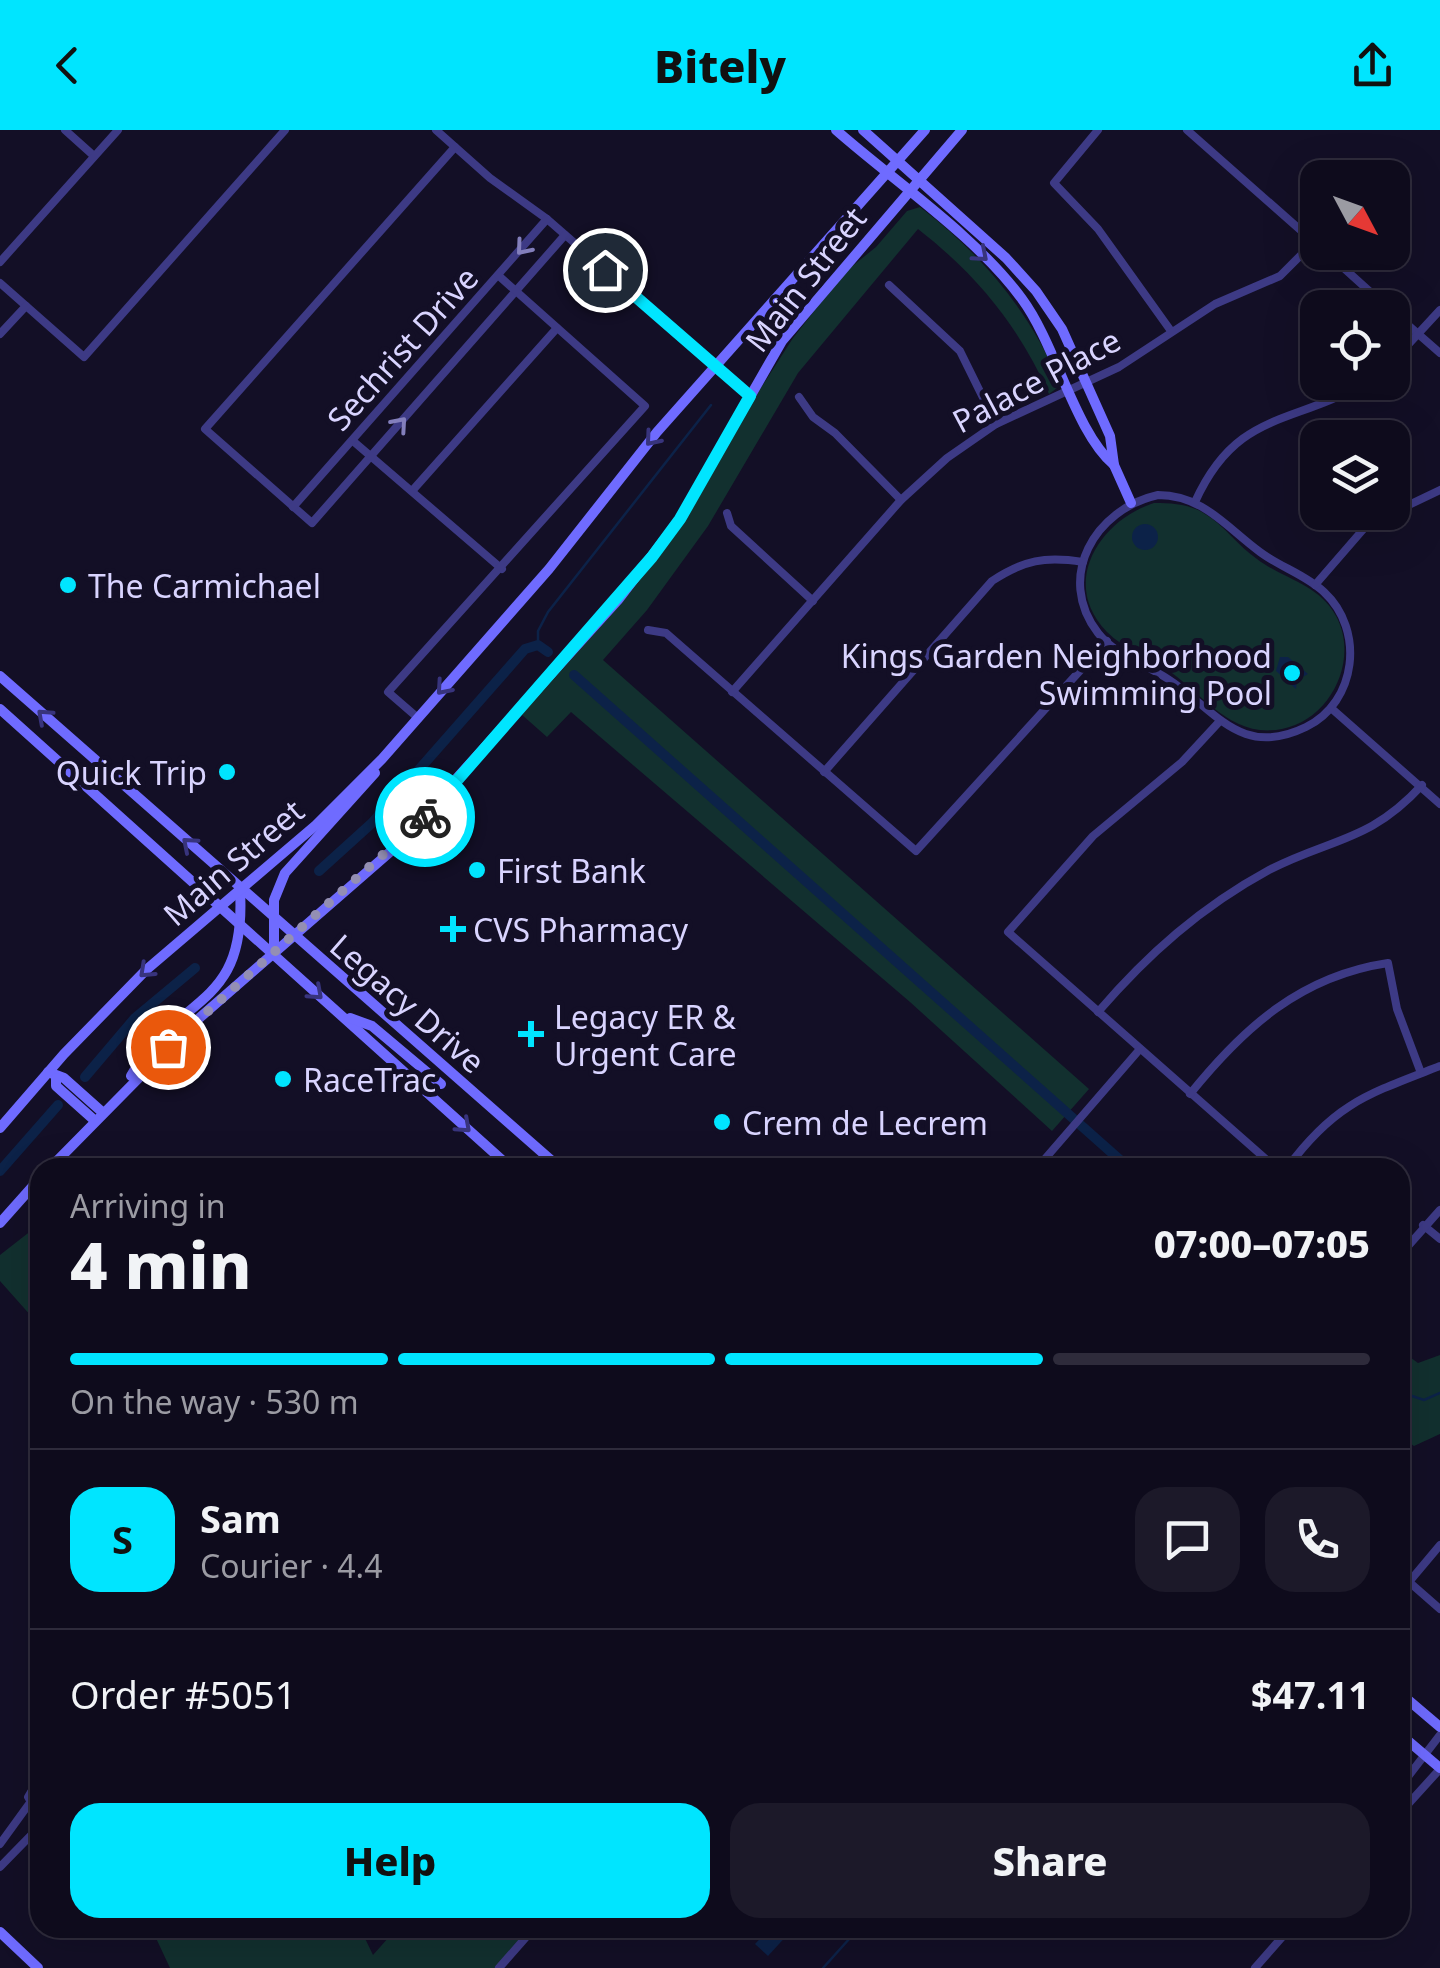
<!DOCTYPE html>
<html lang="en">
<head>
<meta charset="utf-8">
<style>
	:root { --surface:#0e0b1c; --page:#1c1929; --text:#f1f3f6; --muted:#9b9ba3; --line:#2e2b3b; --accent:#00e5ff }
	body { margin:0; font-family:"Noto Sans",sans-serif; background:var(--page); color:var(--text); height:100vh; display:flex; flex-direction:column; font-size:38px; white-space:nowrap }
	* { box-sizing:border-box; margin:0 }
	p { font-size:32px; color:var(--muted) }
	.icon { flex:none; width:55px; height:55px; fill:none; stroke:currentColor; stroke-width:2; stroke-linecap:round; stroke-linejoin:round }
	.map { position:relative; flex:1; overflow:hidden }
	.sheet { position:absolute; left:30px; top:1028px; width:1380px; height:780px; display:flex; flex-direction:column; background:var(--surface); border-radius:30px; box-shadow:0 10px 40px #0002,0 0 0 2px var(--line) }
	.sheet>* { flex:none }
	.needle { width:65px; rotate:131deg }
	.buttons { position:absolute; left:1300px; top:30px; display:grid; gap:20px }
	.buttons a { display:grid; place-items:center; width:110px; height:110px; border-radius:20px; background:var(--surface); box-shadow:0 10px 40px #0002,0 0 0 2px var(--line); font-size:50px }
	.pin { position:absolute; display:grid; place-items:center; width:85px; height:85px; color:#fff; margin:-42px; border:5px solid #fff; border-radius:50%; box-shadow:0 2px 10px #0007 }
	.courier { position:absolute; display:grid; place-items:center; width:100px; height:100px; margin:-50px; border:8px solid #00e5ff; border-radius:50%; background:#fff; color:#222; box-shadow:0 2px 12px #0007 }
	.overview em { font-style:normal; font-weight:800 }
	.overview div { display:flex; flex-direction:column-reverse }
	.overview { display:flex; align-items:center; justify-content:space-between; height:170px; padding:0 40px }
	h1 { font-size:65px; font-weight:800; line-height:75px }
	.bar { display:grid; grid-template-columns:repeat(4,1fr); gap:15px 10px; align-content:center; height:120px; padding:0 40px }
	.bar i { height:12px; border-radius:8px; background:var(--line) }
	.bar .active { background:var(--accent) }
	.bar p { grid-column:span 4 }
	.line { display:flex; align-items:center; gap:25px; padding:0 40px; border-top:2px solid var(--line) }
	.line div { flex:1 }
	.round { display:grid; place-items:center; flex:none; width:105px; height:105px; border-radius:30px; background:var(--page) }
	.primary-button { display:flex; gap:20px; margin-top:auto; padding:20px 40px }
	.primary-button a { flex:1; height:115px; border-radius:30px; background:var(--accent); color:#111; font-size:40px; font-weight:800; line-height:115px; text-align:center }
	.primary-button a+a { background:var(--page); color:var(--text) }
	header { display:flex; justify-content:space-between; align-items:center; height:130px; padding:0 40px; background:var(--accent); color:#111; font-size:45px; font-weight:800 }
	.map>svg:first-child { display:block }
	.green { fill:#12302f }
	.water { fill:#0c2248 }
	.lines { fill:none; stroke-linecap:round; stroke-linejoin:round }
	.stream { stroke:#0c2248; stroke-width:2.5 }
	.canal { stroke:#0c2248; stroke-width:10 }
	.street { stroke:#3d3a85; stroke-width:8 }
	.secondary { stroke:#6f6bff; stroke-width:10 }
	.oneway { stroke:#837fbc }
	.oneway2 { stroke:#38347d }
	.done { stroke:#948fb3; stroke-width:10; stroke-dasharray:0 18 }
	.route { stroke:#00e5ff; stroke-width:12 }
	.poi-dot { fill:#00e5ff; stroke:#130f26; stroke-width:4 }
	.labels { text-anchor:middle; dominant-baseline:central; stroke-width:10; stroke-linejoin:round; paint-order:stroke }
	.street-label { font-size:32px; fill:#d9d4ff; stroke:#130f26 }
	.poi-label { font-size:32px; fill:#d9d4ff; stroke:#130f26; text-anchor:start }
</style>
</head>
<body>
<header><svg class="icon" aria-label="back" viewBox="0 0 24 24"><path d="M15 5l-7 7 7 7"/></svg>Bitely<svg class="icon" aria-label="share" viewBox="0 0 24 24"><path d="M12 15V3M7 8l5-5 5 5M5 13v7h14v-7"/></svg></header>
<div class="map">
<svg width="1440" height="1838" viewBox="0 0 1440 1838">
	<rect width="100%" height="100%" fill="#130f26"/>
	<g class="green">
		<path d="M920,77C983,125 1030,182 1061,255L1049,264C1018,195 977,145 918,99L798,243L708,396L647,480L603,530L1089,959L1052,1001L910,872L571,582L547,607L521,584L629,463L793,208L845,142L876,117L907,81Z"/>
		<path d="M1154,373C1172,373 1190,374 1205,384C1225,396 1238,416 1257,429C1283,449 1319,454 1336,486C1360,530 1330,590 1282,599C1230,609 1203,563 1165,538C1146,525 1124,519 1107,502C1059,453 1100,390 1154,373Z"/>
		<polygon points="40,1079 40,1196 0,1151 0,1125 32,1100"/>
		<polygon points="1400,1220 1418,1233 1440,1225 1440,1304 1414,1316 1400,1306"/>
		<polygon points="166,1798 360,1798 373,1825 397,1798 535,1798 502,1838 170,1838 155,1806"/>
	</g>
	<g class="water">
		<circle cx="1145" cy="407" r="13"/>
		<polygon points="1280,527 1288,527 1308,544 1297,550 1296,559 1276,541"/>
		<polygon points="770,1798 790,1802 768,1826 755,1814"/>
	</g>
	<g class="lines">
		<g class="stream">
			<polyline points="538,515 538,501 548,482 711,275"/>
			<polyline points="1400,1262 1424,1270 1440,1263"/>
			<polyline points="823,1838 859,1798"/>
		</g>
		<g class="canal">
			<polyline points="574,545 1129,1038"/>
			<polyline points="319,741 372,693 525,519 538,515 548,522"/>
			<polyline points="85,947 135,888 195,838"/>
			<polyline points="0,1041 58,975"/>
		</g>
		<g class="street">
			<polyline points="65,0 94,26"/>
			<polyline points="436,0 490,48 547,89 750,266"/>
			<polyline points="1098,0 1054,53 1098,99 1171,201"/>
			<polyline points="1187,0 1314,112"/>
			<polyline points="455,17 205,299 312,393 565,105"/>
			<polyline points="1326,122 1388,178"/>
			<polyline points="0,132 118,0"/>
			<polyline points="0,153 84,227 285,0"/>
			<polyline points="889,155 960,221 996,294"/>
			<polyline points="1392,181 1440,223"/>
			<polyline points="0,204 26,176"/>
			<polyline points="1392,232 1440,180"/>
			<polyline points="799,267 813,287 835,303 901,370"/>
			<polyline points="353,311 502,439"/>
			<polyline points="412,361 557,198"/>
			<path d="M1158,365C1203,365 1226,397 1260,422C1280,437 1306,445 1324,462C1365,500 1357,572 1306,597C1240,629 1216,580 1168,549C1145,534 1115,525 1098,503C1055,447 1095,379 1158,365Z"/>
			<path d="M1195,372C1237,279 1293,296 1366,252"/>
			<polyline points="293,377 547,89"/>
			<polyline points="727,383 731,396 813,471"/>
			<polyline points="1315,455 1367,395 1440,360"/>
			<polyline points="648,500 666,503 916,721 1107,511"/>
			<polyline points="732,562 901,370 947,328 996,294 1119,237 1215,174 1280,146 1314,112"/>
			<polyline points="1331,578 1440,674"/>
			<polyline points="418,588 388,562 645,276 499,146"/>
			<polyline points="1219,592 1182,632 1093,706 1008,802 1276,1038"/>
			<path d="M824,642L992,451C1024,430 1045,426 1083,432"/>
			<path d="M1098,882C1148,824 1201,777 1269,740C1331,708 1370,712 1422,655"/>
			<path d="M1190,964C1244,897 1301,846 1388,833L1397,879L1421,943"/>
			<polyline points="1037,1038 1140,919"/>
			<path d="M1287,1038C1335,973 1368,964 1440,936"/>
			<polyline points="1423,1095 1440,1109"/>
			<polyline points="1400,1125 1440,1080"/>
			<polyline points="1400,1444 1440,1479"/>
			<polyline points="1409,1452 1440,1415"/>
			<polyline points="40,1647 28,1667 40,1687"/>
			<polyline points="1400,1657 1440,1605"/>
			<polyline points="1400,1683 1440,1639"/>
			<polyline points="0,1714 29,1674"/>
			<polyline points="0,1737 40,1696"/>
			<polyline points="499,1838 534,1798"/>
			<polyline points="1255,1838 1290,1798"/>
		</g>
		<g class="secondary">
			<path d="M836,0C895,52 976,106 1022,169C1056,215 1075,302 1114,335"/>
			<polyline points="863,0 1006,128 1036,161 1062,199 1110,306 1114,335 1131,373"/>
			<polyline points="0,546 560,1038"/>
			<polyline points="0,579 511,1038"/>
			<polyline points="274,824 274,770 285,743 375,643"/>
			<polyline points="350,888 372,896 441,954"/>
			<polyline points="48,942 64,948 101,981"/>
			<path d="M131,946C178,862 247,881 240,760"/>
			<polyline points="56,948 56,956 93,989"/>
			<polyline points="0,998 64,924 146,840 316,695 382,629 549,439 657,302 925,0"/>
			<polyline points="50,1038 189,897 390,722 618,470 680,389 782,211 962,0"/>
			<polyline points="0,1093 40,1048"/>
			<polyline points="1400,1563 1440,1597"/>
			<polyline points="1400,1604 1440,1638"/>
			<polyline points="0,1802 38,1838"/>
		</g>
	</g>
	<defs><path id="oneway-chevron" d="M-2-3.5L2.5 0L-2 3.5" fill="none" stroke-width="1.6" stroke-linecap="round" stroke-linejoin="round" transform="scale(2.5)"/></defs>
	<g class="oneway">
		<use href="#oneway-chevron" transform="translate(523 118) rotate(130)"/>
		<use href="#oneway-chevron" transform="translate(400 294) rotate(-49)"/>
	</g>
	<g class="oneway2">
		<use href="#oneway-chevron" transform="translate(981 125) rotate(41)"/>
		<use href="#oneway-chevron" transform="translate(652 309) rotate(130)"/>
		<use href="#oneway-chevron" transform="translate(443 558) rotate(131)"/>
		<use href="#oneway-chevron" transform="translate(44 586) rotate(-138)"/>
		<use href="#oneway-chevron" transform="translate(189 714) rotate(-139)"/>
		<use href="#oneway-chevron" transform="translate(146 841) rotate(137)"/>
		<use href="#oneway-chevron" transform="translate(316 863) rotate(42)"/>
		<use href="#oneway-chevron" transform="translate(464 996) rotate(42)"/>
	</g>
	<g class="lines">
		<polyline class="done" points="168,917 425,687"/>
		<polyline class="route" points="425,687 652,427 680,389 750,266 605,140"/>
	</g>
	<g class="poi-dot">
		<circle cx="68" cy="455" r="10"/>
		<circle cx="1292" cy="543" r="10"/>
		<circle cx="227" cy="642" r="10"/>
		<circle cx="477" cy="740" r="10"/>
		<path d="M448 784h10v10h10v10h-10v10h-10v-10h-10v-10h10z"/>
		<path d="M526 889h10v10h10v10h-10v10h-10v-10h-10v-10h10z"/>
		<circle cx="283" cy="949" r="10"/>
		<circle cx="722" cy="992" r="10"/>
	</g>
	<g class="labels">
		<g class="street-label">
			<text transform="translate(805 149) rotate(-52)">Main Street</text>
			<text transform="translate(402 218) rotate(-48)">Sechrist Drive</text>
			<text transform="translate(1036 250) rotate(-28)">Palace Place</text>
			<text transform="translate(233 732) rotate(-41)">Main Street</text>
			<text transform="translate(408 873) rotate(41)">Legacy Drive</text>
		</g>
		<g class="poi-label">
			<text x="88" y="455">The Carmichael</text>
			<text x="1272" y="525" text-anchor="end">Kings Garden Neighborhood<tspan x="1272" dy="37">Swimming Pool</tspan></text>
			<text x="207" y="642" text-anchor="end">Quick Trip</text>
			<text x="497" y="740">First Bank</text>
			<text x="473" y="799">CVS Pharmacy</text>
			<text x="554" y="886">Legacy ER &amp;<tspan x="554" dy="37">Urgent Care</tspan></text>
			<text x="303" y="949">RaceTrac</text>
			<text x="742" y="992">Crem de Lecrem</text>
		</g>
	</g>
</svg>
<div class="buttons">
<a><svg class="needle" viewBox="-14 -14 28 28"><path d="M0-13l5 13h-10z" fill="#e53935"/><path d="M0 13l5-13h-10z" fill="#9b9ba3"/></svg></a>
<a><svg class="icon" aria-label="locate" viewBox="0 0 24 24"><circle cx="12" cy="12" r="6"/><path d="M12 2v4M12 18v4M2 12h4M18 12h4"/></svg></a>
<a><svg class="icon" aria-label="layers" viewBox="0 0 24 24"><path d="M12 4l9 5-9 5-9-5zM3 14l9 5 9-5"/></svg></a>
</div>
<div class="pin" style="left:168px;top:917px;background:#ea580c"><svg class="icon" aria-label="bag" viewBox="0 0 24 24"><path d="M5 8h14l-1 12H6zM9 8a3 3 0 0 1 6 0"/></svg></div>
<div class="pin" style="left:605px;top:140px;background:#1f2937"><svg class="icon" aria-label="home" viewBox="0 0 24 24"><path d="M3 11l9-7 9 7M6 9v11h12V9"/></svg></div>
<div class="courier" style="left:425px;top:687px"><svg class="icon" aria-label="bike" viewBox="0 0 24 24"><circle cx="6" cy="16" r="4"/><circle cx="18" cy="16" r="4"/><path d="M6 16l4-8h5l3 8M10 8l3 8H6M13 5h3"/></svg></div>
<section class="sheet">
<div class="overview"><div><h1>4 min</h1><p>Arriving in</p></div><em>07:00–07:05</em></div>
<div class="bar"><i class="active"></i><i class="active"></i><i class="active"></i><i></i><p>On the way · 530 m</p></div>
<div class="line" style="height:180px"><b class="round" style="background:var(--accent);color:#111">S</b><div><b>Sam</b><p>Courier · 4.4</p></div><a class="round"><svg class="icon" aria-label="chat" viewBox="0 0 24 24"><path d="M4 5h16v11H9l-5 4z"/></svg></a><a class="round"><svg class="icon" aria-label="phone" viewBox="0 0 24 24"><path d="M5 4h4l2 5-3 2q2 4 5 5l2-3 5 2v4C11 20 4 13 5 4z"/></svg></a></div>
<div class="line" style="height:130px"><div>Order #5051</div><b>$47.11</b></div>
<div class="primary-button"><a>Help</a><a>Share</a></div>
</section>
</div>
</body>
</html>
